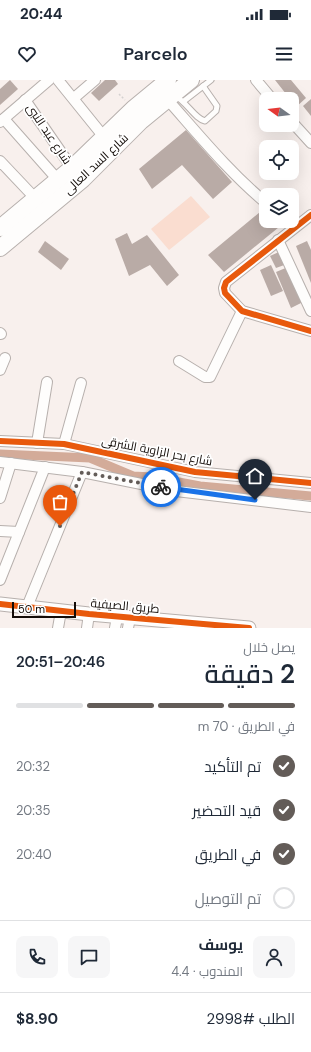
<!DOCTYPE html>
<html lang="ar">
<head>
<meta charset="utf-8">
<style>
	:root { --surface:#fff; --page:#f6f6f7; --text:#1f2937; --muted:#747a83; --line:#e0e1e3; --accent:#635c58 }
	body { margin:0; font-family:"DM Sans",Cairo,sans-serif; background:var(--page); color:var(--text); direction:rtl; height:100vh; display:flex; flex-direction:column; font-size:15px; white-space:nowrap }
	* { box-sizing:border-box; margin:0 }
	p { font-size:13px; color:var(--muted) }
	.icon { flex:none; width:22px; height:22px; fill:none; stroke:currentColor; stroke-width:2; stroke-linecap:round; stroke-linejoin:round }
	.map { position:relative; height:548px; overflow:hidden; direction:ltr }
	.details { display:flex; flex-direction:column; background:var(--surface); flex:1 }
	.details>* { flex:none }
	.needle { width:26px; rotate:285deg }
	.buttons { position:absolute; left:259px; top:12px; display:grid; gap:8px }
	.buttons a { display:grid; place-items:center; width:40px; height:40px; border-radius:8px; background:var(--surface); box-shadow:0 4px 16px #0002; font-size:20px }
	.scale { position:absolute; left:12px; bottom:10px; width:64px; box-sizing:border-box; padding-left:4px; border:2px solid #130c08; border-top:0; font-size:11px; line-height:14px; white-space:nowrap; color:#130c08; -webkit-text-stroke:3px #fff; paint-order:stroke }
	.pin { position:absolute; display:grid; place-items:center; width:34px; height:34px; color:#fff; margin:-41px -17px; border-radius:50% 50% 50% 0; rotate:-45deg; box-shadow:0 0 4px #0007 }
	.pin .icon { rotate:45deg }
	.courier { position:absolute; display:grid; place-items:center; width:40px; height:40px; margin:-20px; border:3px solid #1a73e8; border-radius:50%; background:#fff; color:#222; box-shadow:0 1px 5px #0007 }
	.summary em { font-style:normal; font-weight:600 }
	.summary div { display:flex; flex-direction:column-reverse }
	.summary { display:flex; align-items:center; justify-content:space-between; height:68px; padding:0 16px }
	h1 { font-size:26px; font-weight:600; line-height:30px }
	.bar { display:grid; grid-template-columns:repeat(4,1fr); gap:6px 4px; align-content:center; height:48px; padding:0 16px }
	.bar i { height:5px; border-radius:3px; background:var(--line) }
	.bar .active { background:var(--accent) }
	.bar p { grid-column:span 4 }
	.line { display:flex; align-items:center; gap:10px; padding:0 16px; border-top:1px solid var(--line) }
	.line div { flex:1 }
	.round { display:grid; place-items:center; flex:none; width:42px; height:42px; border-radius:8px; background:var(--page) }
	ol { padding:0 16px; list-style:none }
	li { display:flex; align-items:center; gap:12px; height:44px }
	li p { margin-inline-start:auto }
	li .icon { padding:4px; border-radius:50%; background:var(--accent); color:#fff; stroke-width:4 }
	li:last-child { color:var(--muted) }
	li i { width:22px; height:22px; border:2px solid var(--line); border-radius:50% }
	.status { display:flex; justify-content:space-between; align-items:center; height:28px; padding:0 20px; background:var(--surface); direction:ltr }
	.status svg { height:11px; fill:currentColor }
	header { display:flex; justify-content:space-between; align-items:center; height:52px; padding:0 16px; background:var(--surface); font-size:18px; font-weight:600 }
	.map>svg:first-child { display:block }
	.green { fill:#faddd0 }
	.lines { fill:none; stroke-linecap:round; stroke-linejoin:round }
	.canal { stroke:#d3ab99; stroke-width:9 }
	.building { fill:#b9aba6 }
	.service-casing { stroke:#b7b0ad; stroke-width:7 }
	.minor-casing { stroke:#b7b0ad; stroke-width:12 }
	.tertiary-casing { stroke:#b7b0ad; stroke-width:15 }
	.primary-casing { stroke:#b7b0ad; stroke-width:18 }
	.path { stroke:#d4d1d0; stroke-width:1.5; stroke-dasharray:2 2; stroke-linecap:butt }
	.service { stroke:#fefdfc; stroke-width:5 }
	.minor { stroke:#fefdfc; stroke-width:10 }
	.tertiary { stroke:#fefdfc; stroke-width:13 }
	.primary { stroke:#fefdfc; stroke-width:16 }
	.cycleway-casing { stroke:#fff; stroke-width:8 }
	.cycleway { stroke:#e8590c; stroke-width:6 }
	.done { stroke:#635c58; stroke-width:4; stroke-dasharray:0 7.2 }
	.route { stroke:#1a73e8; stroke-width:5 }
	.labels { text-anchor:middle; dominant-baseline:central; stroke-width:3.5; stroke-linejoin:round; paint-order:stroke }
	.street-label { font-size:12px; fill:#130c08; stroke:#fff }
</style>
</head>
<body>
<div class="status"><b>20:44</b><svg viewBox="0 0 49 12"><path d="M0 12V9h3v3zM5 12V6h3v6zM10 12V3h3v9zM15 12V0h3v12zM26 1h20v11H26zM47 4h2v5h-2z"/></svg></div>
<header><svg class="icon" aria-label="menu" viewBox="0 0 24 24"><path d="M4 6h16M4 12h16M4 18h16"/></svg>Parcelo<svg class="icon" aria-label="heart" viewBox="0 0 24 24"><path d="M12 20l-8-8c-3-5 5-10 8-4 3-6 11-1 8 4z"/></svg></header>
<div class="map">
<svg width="311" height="548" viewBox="0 0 311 548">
	<rect width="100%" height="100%" fill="#f8f0ed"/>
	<polygon class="green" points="191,116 210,137 169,170 151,149"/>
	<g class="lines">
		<polyline class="canal" points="0,374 90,378 133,396 152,397 200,406 311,416"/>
	</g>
	<g class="building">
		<polygon points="10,0 18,9 0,25 0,9"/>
		<polygon points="105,0 115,0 118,4 99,21 91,13"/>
		<polygon points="275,0 291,0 306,18 296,27 292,19 290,19"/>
		<polygon points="311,19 311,36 303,26"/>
		<polygon points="186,50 232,102 213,119 182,85 152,109 139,89"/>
		<polygon points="266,127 266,141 282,141 284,143 224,192 208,175"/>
		<polygon points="127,153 132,164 147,155 179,195 167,206 150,185 129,196 115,159"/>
		<polygon points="45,161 69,179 61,190 38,172"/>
		<polygon points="307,161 311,170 311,203 296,166"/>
		<polygon points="281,171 287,184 276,188 270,176"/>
		<polygon points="271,185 283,211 271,216 260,190"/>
		<polygon points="288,187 303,222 291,228 276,192"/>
	</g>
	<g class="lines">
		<g class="service-casing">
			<g id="service">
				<path d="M175,16C186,21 195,39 205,41L216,31L217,26L203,6"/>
				<polyline points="184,21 211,0"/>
			</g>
		</g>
		<g class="minor-casing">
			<g id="minor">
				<polyline points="58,0 104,57"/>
				<polyline points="256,0 272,19"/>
				<polyline points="74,18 95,0"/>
				<path d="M167,19C199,55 229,92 266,123"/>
				<polyline points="25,20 72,88"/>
				<polyline points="4,39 58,100"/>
				<polyline points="0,42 49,0"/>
				<polyline points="292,42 311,63"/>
				<polyline points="0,81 35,118"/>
				<polyline points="311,135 226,202 224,208 225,213 242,231 311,251"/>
				<polyline points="278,160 311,231"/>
				<polyline points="0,253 1,254"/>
				<polyline points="179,281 205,297 210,297 242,231"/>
				<polyline points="0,290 5,278"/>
				<polyline points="0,361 64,364 195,392 311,403"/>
				<polyline points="37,363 47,302"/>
				<polyline points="64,364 81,303"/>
				<polyline points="0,382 82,392 176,411 311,427"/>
				<polyline points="0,418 11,383"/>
				<polyline points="0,451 19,452"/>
				<polyline points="0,500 45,387"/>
				<polyline points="27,527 82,392"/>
				<polyline points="58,548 61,531"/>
				<polyline points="87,548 89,534"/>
				<polyline points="115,548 117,537"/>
				<polyline points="128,548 130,538"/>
			</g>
		</g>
		<g class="tertiary-casing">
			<polyline id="tertiary" points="0,524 89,534 249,548"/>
		</g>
		<g class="primary-casing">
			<g id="primary">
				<polyline points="0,148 72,88 133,29 168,0"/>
				<polyline points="0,168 83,99 141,41 191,0"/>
			</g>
		</g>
		<polyline class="path" points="119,14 125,20"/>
		<use href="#service" class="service"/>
		<use href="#minor" class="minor"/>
		<use href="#tertiary" class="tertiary"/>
		<use href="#primary" class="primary"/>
		<g class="cycleway-casing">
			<g id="cycleway">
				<polyline points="311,135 226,202 224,208 225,213 242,231 311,251"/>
				<polyline points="0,361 64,364 195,392 311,403"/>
				<polyline points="0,524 89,534 249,548"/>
			</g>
		</g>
		<use href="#cycleway" class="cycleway"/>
	</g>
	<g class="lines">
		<polyline class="done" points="60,446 82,392 161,407"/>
		<polyline class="route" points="161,407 255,420"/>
	</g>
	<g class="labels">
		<g class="street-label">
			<text transform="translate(49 54) rotate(56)">شارع عبد النبى</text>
			<text transform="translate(96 84) rotate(-43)">شارع السد العالى</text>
			<text transform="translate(157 371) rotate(11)">شارع بحر الزاوية الشرقى</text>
			<text transform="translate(125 526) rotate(5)">طريق الصيفية</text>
		</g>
	</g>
</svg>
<div class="buttons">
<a><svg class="needle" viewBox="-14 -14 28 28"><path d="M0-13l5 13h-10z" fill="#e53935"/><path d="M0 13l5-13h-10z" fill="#747a83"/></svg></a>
<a><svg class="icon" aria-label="locate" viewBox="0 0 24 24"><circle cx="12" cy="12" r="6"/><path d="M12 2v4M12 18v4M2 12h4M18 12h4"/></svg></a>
<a><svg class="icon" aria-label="layers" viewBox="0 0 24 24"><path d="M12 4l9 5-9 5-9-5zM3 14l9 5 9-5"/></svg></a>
</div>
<div class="scale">50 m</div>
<div class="pin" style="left:60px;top:446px;background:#ea580c"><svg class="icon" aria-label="bag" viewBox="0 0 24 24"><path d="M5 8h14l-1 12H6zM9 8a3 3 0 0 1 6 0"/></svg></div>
<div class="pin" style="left:255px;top:420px;background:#1f2937"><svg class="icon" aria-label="home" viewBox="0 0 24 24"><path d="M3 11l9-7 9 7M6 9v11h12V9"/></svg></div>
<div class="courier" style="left:161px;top:407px"><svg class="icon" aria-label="bike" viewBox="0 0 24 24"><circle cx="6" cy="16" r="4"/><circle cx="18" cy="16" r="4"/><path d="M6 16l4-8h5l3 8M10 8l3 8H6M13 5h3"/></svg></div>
</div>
<section class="details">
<div class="summary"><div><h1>2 دقيقة</h1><p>يصل خلال</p></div><em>20:46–20:51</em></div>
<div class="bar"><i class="active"></i><i class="active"></i><i class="active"></i><i></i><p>في الطريق · 70 m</p></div>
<ol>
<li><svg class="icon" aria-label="check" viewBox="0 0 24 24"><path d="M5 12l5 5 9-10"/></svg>تم التأكيد<p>20:32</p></li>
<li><svg class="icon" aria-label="check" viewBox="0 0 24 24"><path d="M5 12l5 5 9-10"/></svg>قيد التحضير<p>20:35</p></li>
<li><svg class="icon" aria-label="check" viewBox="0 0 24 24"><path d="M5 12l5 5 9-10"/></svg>في الطريق<p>20:40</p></li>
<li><i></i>تم التوصيل</li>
</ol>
<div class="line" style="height:72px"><a class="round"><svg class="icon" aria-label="person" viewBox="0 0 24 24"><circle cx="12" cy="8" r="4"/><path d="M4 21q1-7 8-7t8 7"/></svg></a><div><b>يوسف</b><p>المندوب · 4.4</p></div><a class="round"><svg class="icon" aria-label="chat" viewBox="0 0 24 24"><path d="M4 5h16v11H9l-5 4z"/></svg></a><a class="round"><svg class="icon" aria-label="phone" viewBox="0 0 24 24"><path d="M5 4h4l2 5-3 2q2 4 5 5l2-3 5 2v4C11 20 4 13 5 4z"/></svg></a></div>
<div class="line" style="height:52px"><div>الطلب #2998</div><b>$8.90</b></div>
</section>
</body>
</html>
